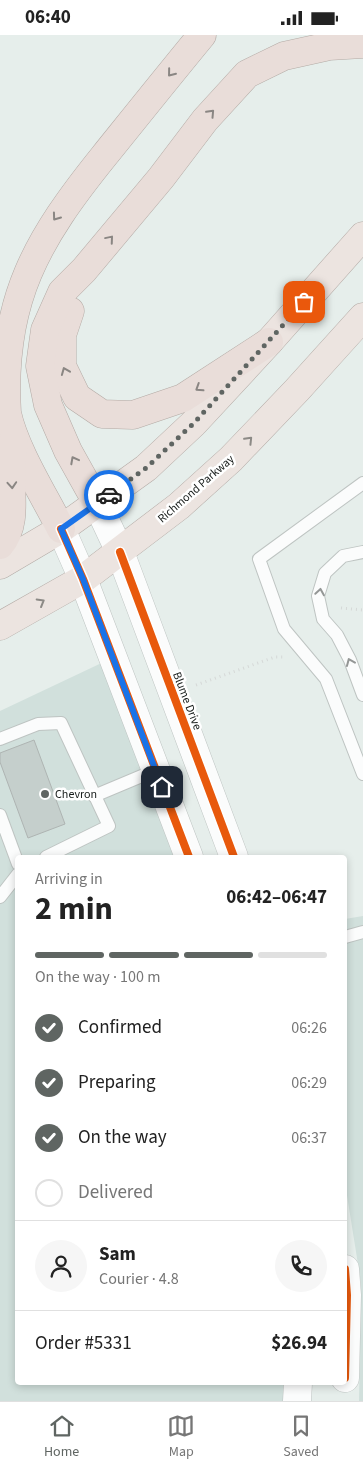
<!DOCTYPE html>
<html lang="en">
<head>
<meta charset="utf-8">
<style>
	:root { --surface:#fff; --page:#f6f6f6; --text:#222; --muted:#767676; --line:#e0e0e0; --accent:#5f6562 }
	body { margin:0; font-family:"Source Sans 3",sans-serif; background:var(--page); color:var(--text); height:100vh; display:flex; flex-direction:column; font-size:19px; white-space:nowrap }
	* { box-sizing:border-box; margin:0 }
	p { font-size:16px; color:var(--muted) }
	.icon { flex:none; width:28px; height:28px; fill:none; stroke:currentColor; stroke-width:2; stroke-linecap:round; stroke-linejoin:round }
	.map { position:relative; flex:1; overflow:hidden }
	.details { position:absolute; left:15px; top:820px; width:332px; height:530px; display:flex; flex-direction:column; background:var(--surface); border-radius:5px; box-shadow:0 2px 8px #0003 }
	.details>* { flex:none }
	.pin { position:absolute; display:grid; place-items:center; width:42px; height:42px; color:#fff; margin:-21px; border-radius:10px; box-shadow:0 2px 8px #0006 }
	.courier { position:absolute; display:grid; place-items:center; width:50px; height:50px; margin:-25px; border:4px solid #1a73e8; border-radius:50%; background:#fff; color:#222; box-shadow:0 1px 6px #0007 }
	.headline em { font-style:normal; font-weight:700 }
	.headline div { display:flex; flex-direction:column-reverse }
	.headline { display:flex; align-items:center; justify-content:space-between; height:85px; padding:0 20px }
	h1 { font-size:32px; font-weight:700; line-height:38px }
	.bar { display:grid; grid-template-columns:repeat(4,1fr); gap:8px 5px; align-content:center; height:60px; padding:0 20px }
	.bar i { height:6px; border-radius:4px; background:var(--line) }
	.bar .active { background:var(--accent) }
	.bar p { grid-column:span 4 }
	.line { display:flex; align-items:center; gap:12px; padding:0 20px; border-top:1px solid var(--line) }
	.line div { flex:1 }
	.round { display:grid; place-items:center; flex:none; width:52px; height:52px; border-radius:26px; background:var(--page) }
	ol { padding:0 20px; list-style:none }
	li { display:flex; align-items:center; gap:15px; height:55px }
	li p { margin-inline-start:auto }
	li .icon { padding:5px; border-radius:50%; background:var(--accent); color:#fff; stroke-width:4 }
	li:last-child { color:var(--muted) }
	li i { width:28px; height:28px; border:2px solid var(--line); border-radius:50% }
	.status { display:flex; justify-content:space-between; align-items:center; height:35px; padding:0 25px; background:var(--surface); direction:ltr }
	.status svg { height:14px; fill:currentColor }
	.tab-bar { display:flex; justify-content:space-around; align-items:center; height:70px; border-top:1px solid var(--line); background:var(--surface); font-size:14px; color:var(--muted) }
	.tab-bar a { display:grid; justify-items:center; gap:2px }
	.tab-bar .active { color:var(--accent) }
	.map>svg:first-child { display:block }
	.built { fill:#d1e0dc }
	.building { fill:#c5cfcc; stroke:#aeb4b2 }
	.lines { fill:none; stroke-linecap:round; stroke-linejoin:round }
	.service-casing { stroke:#bec4c2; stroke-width:14 }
	.tertiary-casing { stroke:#bec4c2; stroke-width:29 }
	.trunk-casing { stroke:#b3aaa5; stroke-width:29 }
	.motorway-casing { stroke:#b3aaa5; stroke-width:29 }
	.path { stroke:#d5d8d7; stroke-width:3; stroke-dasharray:1 4; stroke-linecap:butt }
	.service { stroke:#fbfcfc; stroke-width:12 }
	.tertiary { stroke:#fbfcfc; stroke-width:28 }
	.trunk { stroke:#ece4e0; stroke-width:28 }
	.motorway { stroke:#e9ddd9; stroke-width:28 }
	.cycleway-casing { stroke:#fff; stroke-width:11 }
	.cycleway { stroke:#e8590c; stroke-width:8 }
	.oneway { stroke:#8a8683 }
	.oneway2 { stroke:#8c8a86 }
	.oneway3 { stroke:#949796 }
	.done { stroke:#5f6562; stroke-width:5; stroke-dasharray:0 9 }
	.route { stroke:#1a73e8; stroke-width:6 }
	.poi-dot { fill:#5f6562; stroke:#fff; stroke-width:2 }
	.labels { text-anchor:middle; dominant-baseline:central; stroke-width:5; stroke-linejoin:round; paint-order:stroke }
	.street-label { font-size:12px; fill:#161b19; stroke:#fff }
	.poi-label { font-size:12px; fill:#161b19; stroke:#fff; text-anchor:start }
</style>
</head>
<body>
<div class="status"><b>06:40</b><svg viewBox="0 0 49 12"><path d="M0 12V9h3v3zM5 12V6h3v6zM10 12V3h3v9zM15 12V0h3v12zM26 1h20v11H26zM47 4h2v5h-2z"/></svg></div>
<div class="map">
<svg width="363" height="1366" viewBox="0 0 363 1366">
	<rect width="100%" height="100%" fill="#e6eeeb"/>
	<g class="built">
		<polygon points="110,624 185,822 18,822 18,1348 286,1348 284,1366 0,1366 0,676"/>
		<polygon points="363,881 363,1366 359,1366 361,1248 345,1148 345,884"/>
	</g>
	<polygon class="building" points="34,705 65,789 28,803 0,727 0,718"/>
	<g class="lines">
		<g class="service-casing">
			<g id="service">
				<polyline points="363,448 259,524 284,594 326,644 363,739"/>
				<polyline points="363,517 343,521 325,538 318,561 323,584 337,600 350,625 363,660"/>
				<polyline points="0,704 38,689 61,688 109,791 46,822"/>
				<polyline points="94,761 156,735"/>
				<polyline points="0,780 18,829"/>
				<polyline points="0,862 18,839"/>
				<polyline points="345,902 363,897"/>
			</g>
		</g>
		<g class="tertiary-casing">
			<g id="tertiary">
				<polyline points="97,468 120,517 234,822"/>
				<polyline points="61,494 83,544 189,822"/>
				<polyline points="345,1234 347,1260 345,1343"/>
				<polyline points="297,1366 298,1348"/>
			</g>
		</g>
		<g class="trunk-casing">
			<g id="trunk">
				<polyline points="0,530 61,494 146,433 194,388 269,307 363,201"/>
				<polyline points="0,591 83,544 179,471 231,424 297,355 363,282"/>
			</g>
		</g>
		<g class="motorway-casing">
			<g id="motorway">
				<polyline points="70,276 62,300 62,331 77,362 102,379 133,380 183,363 269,307"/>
				<polyline points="97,468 68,416 48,370 40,331 45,295 62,257 84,235 161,143 205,85 247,39 284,21 329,11 363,9"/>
				<path d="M61,494C44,460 15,415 7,378C0,265 38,203 104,121C137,80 169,40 202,0"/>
				<path d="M0,510C16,491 11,464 11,442C11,429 13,416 14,403"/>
			</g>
		</g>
		<g class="path">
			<polyline points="341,573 363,575"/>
			<polyline points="196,650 275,622 283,622"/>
		</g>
		<use href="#service" class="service"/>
		<use href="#tertiary" class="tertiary"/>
		<use href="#trunk" class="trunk"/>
		<use href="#motorway" class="motorway"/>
		<g class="cycleway-casing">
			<g id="cycleway">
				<polyline points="61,494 83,544 189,822"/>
				<polyline points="120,517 234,822"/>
				<polyline points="345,1234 347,1260 345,1343"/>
			</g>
		</g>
		<use href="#cycleway" class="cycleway"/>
	</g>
	<defs><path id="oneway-chevron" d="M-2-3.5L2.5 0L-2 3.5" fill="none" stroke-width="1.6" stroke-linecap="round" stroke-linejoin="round" transform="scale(1.25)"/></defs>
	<g class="oneway">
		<use href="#oneway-chevron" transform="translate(171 38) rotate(129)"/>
		<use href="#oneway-chevron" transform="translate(211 78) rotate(-47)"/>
		<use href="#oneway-chevron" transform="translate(56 182) rotate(126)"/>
		<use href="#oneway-chevron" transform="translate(110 204) rotate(-50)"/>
		<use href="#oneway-chevron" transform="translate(65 336) rotate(-112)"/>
		<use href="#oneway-chevron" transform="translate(199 353) rotate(147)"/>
		<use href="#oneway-chevron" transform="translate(74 425) rotate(-118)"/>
		<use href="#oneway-chevron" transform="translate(12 450) rotate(86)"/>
	</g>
	<g class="oneway2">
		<use href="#oneway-chevron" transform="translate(249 405) rotate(-46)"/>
		<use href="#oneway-chevron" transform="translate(41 567) rotate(-30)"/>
	</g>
	<g class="oneway3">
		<use href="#oneway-chevron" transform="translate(320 557) rotate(-81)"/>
		<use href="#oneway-chevron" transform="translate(350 627) rotate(-113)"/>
	</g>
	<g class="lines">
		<polyline class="done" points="109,460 146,433 194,388 304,267"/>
		<polyline class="route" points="109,460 61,494 83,544 162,752"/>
	</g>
	<circle class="poi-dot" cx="45" cy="759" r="5"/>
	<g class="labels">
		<g class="street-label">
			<text transform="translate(196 454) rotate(-41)">Richmond Parkway</text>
			<text transform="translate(187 666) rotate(69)">Blume Drive</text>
		</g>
		<g class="poi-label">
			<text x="55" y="759">Chevron</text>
		</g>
	</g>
</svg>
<div class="pin" style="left:304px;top:267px;background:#ea580c"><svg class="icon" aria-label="bag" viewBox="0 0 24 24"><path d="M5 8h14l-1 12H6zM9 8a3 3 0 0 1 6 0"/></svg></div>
<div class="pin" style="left:162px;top:752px;background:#1f2937"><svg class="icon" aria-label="home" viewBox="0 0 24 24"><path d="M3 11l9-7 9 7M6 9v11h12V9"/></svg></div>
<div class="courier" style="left:109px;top:460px"><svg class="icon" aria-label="car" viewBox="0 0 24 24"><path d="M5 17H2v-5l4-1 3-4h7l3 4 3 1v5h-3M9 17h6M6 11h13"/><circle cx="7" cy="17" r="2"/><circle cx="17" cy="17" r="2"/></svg></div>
<section class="details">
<div class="headline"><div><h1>2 min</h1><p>Arriving in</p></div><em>06:42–06:47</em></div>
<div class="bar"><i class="active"></i><i class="active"></i><i class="active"></i><i></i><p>On the way · 100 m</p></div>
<ol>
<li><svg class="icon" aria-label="check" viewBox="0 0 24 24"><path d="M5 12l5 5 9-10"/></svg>Confirmed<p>06:26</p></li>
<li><svg class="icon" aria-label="check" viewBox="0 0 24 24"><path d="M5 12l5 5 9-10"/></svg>Preparing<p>06:29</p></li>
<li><svg class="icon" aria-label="check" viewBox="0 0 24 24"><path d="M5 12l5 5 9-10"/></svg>On the way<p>06:37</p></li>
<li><i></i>Delivered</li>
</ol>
<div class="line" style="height:90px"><a class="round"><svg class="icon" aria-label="person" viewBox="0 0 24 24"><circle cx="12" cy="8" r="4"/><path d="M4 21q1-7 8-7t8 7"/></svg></a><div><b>Sam</b><p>Courier · 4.8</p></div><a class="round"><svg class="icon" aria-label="phone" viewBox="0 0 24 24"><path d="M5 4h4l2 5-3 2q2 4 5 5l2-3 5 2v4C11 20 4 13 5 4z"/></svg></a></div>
<div class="line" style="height:65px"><div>Order #5331</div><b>$26.94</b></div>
</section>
</div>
<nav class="tab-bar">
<a class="active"><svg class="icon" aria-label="home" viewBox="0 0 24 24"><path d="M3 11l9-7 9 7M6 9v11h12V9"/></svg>Home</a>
<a><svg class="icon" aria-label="map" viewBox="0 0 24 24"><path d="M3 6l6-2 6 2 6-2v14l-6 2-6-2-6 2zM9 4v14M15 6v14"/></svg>Map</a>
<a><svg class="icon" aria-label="saved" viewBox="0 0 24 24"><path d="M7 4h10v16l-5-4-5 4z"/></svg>Saved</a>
</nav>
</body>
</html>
